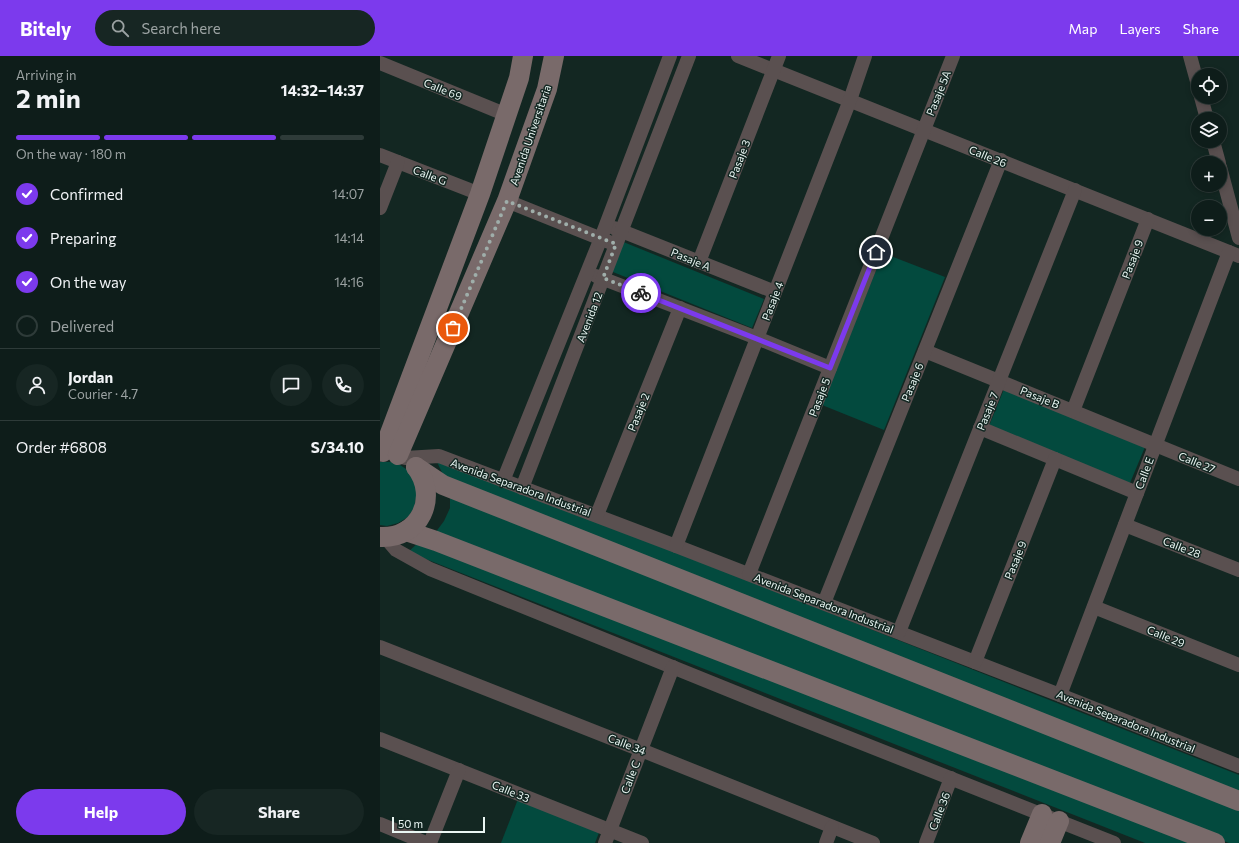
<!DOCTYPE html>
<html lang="en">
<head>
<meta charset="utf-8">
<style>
	:root { --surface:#0e1d1a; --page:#172623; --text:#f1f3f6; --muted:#9ba2a2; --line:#2e3b39; --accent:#7c3aed }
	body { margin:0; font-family:Commissioner,sans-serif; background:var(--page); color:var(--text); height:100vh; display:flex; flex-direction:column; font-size:15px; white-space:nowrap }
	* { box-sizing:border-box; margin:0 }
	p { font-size:13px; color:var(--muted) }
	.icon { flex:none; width:22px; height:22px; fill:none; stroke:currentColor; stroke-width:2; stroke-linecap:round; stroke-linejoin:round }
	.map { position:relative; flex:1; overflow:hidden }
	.details { display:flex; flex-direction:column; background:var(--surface); width:380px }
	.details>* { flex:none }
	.tools { position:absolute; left:811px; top:12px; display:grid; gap:8px }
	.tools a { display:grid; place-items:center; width:36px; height:36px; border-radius:50%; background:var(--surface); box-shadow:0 2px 6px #0003,0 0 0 1px var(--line); font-size:20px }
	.scale { position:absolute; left:12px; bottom:10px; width:93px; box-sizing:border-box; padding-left:4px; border:2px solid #eaf6f3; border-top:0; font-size:11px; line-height:14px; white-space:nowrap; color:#eaf6f3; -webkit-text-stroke:3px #132722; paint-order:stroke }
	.pin { position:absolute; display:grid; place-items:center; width:34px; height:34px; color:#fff; margin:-17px; border:2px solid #fff; border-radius:50%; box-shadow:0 1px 4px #0007 }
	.courier { position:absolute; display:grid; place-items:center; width:40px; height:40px; margin:-20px; border:3px solid #7c3aed; border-radius:50%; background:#fff; color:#222; box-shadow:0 1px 5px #0007 }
	.head em { font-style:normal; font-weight:700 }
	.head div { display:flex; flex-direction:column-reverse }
	.head { display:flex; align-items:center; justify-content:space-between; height:68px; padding:0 16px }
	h1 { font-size:26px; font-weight:700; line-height:30px }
	.bar { display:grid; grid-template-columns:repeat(4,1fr); gap:6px 4px; align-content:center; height:48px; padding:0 16px }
	.bar i { height:5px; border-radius:3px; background:var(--line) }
	.bar .selected { background:var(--accent) }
	.bar p { grid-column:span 4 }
	.line { display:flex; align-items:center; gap:10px; padding:0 16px; border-top:1px solid var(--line) }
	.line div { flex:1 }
	.round { display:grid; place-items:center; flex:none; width:42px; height:42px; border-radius:21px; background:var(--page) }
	ol { padding:0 16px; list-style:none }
	li { display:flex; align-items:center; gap:12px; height:44px }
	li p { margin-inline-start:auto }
	li .icon { padding:4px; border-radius:50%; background:var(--accent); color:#fff; stroke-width:4 }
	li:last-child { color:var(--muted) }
	li i { width:22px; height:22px; border:2px solid var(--line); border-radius:50% }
	.button { display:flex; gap:8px; margin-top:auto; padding:8px 16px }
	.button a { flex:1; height:46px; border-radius:24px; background:var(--accent); color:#fff; font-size:16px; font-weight:700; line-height:46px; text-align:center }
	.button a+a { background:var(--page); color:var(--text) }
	header { display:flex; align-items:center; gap:24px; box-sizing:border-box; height:56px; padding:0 20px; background:var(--accent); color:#fff }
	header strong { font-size:19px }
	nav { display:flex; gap:22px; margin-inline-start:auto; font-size:14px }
	.search { width:280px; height:36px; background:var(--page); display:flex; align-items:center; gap:10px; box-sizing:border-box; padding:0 14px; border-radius:22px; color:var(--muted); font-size:15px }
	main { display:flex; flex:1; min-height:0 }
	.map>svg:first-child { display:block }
	.green { fill:#034a3e }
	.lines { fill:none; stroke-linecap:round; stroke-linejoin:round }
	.street { stroke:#5a5050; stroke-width:14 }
	.secondary { stroke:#796a6a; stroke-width:20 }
	.done { stroke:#9faeaa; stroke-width:4; stroke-dasharray:0 7.2 }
	.route { stroke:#7c3aed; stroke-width:5 }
	.labels { text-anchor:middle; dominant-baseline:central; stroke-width:3; stroke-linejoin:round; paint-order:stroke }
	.street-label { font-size:11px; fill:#eaf6f3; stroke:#132722 }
</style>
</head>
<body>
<header>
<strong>Bitely</strong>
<div class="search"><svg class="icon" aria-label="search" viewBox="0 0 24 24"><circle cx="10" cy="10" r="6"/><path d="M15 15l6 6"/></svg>Search here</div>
<nav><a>Map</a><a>Layers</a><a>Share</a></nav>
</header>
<main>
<section class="details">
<div class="head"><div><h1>2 min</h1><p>Arriving in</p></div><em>14:32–14:37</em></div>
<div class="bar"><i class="selected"></i><i class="selected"></i><i class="selected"></i><i></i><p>On the way · 180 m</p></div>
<ol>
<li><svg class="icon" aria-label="check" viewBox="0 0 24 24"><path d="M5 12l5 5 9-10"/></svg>Confirmed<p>14:07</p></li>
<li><svg class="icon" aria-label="check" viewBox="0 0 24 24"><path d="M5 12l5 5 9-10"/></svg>Preparing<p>14:14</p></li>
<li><svg class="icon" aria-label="check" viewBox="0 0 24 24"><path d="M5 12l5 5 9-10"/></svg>On the way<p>14:16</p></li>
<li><i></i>Delivered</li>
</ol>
<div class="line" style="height:72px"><a class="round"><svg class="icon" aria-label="person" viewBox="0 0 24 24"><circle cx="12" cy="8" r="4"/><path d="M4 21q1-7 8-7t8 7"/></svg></a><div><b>Jordan</b><p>Courier · 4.7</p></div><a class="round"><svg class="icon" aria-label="chat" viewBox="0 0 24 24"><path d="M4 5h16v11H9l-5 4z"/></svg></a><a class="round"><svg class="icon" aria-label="phone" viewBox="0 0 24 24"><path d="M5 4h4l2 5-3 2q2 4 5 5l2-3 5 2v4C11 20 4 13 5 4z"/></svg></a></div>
<div class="line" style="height:52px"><div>Order #6808</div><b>S/34.10</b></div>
<div class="button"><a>Help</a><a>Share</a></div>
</section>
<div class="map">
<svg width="859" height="787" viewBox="0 0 859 787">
	<rect width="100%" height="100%" fill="#132722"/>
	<g class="green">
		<polygon points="241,185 384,243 372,272 228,214"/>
		<polygon points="503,197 565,221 504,374 442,349"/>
		<polygon points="624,333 765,391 750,427 609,370"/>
		<polygon points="0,406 11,406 20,409 29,415 38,432 34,452 28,461 18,467 7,470 0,469"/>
		<polygon points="57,406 255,480 859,719 859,737 66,425"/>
		<polygon points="70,439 859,750 859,787 849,787 55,477 64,465 70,452"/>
		<polygon points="39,486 821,787 765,787 28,496"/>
		<polygon points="138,743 220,774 215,787 121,787"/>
	</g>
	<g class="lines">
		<g class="street">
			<polyline points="358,0 859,200"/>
			<polyline points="810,0 818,29"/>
			<polyline points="0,7 127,59"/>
			<polyline points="821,41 827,63"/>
			<polyline points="833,85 839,107"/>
			<polyline points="0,99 100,138"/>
			<polyline points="840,111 859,182"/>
			<polyline points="127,145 229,186"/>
			<polyline points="0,152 18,106"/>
			<polyline points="234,172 395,236"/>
			<polyline points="319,206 399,0"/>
			<polyline points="216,220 377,282 450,312"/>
			<polyline points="545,295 859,423"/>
			<polyline points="693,355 768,163"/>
			<polyline points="600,372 757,437"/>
			<polyline points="25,402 59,400 296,490 680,639 859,710"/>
			<polyline points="123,425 221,182 290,0"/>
			<polyline points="142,432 309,0"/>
			<polyline points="217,459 300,252"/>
			<polyline points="745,469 859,514"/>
			<polyline points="5,481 16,494 50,513 411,659 734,787"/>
			<polyline points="296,490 470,44 485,0"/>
			<polyline points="369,518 573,0"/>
			<polyline points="444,547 621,104"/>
			<polyline points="714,551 859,609"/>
			<polyline points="519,576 695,134"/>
			<polyline points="0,591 261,694 493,787"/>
			<polyline points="595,606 675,403"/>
			<polyline points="680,639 849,196"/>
			<polyline points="0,683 262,787"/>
			<polyline points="0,768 46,787"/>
			<polyline points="50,787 79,714"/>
			<polyline points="225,787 293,611"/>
			<polyline points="446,787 452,771"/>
			<polyline points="546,787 571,722"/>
		</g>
		<g class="secondary">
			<polyline points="3,396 100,138 139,22 143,0"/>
			<polyline points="18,399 127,145 167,33 174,0"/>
			<polyline points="36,411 63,429 859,745"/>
			<polyline points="26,475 56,485 835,787"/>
			<path d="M0,481C40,483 59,441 36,411"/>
			<polyline points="650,787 662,758"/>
			<polyline points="670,787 679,765"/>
		</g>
	</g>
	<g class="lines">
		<polyline class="done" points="73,272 127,145 236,188 223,222 261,237"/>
		<polyline class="route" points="261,237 450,312 496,196"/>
	</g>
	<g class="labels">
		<g class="street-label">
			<text transform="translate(63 33) rotate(22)">Calle 69</text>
			<text transform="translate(558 37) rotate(-68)">Pasaje 5A</text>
			<text transform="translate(150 79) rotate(-71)">Avenida Universitaria</text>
			<text transform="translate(608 100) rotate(22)">Calle 26</text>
			<text transform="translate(359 103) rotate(-69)">Pasaje 3</text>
			<text transform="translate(50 119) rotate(21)">Calle G</text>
			<text transform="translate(311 203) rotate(22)">Pasaje A</text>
			<text transform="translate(752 203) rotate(-69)">Pasaje 9</text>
			<text transform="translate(392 245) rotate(-69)">Pasaje 4</text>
			<text transform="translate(209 261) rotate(-69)">Avenida 12</text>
			<text transform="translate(532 326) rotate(-68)">Pasaje 6</text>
			<text transform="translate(439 341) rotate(-69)">Pasaje 5</text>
			<text transform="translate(660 341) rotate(22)">Pasaje B</text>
			<text transform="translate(607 355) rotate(-68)">Pasaje 7</text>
			<text transform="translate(258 356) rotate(-68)">Pasaje 2</text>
			<text transform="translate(817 406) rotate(22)">Calle 27</text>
			<text transform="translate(764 417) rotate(-69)">Calle E</text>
			<text transform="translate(141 431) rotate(20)">Avenida Separadora Industrial</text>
			<text transform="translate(802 491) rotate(21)">Calle 28</text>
			<text transform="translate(635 504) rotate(-68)">Pasaje 9</text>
			<text transform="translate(444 547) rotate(21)">Avenida Separadora Industrial</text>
			<text transform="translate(786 580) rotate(22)">Calle 29</text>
			<text transform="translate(746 665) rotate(22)">Avenida Separadora Industrial</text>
			<text transform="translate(247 688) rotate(21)">Calle 34</text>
			<text transform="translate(250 721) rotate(-69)">Calle C</text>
			<text transform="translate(131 735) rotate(22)">Calle 33</text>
			<text transform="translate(559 755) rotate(-69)">Calle 36</text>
		</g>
	</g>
</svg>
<div class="tools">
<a><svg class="icon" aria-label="locate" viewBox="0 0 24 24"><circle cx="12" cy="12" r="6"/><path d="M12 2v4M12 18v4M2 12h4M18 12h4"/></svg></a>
<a><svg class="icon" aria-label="layers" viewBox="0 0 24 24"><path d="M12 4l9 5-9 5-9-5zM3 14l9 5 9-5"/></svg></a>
<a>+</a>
<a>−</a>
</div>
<div class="scale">50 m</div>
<div class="pin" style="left:73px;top:272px;background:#ea580c"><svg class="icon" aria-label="bag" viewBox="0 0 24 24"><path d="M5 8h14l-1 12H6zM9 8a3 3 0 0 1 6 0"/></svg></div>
<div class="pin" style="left:496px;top:196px;background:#1f2937"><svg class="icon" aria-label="home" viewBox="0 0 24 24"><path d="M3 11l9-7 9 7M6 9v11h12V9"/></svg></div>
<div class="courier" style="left:261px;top:237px"><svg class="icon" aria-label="bike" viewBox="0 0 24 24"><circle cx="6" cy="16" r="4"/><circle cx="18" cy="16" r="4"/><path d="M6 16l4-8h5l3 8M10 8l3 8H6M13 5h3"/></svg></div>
</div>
</main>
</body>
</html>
